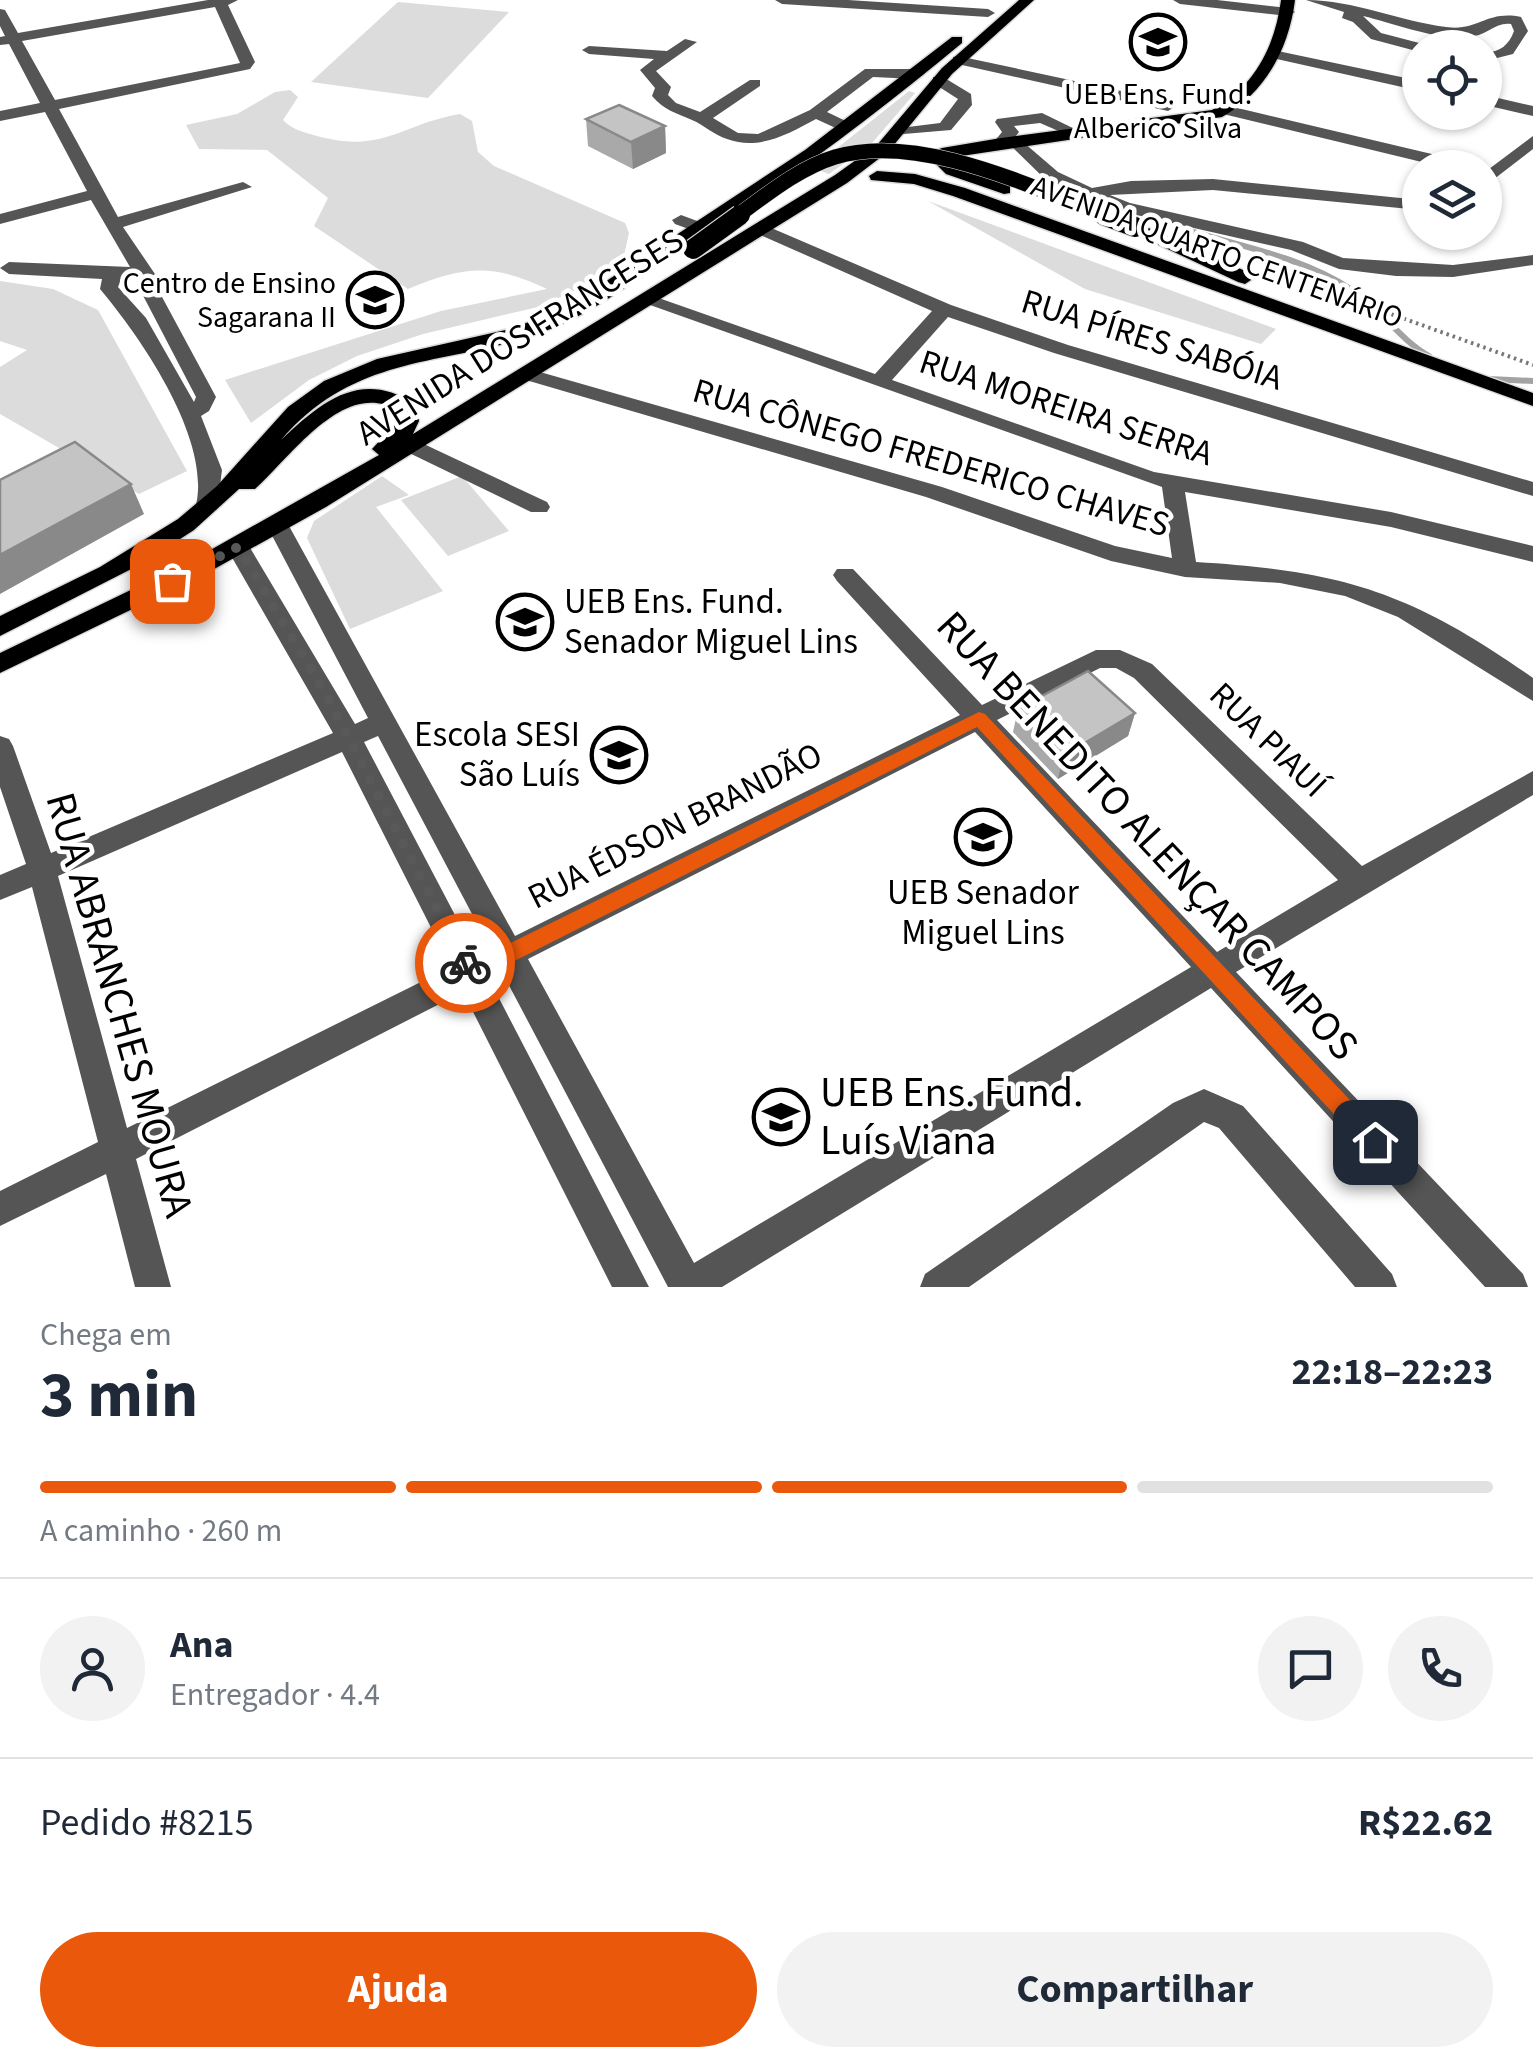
<!DOCTYPE html>
<html lang="pt">
<head>
<meta charset="utf-8">
<style>
	:root { --surface:#fff; --page:#f2f2f3; --text:#1f2937; --muted:#747a83; --line:#e0e1e3; --accent:#ea580c }
	body { margin:0; font-family:"Source Sans 3",sans-serif; background:var(--page); color:var(--text); height:100vh; display:flex; flex-direction:column; font-size:38px; white-space:nowrap }
	* { box-sizing:border-box; margin:0 }
	p { font-size:32px; color:var(--muted) }
	.icon { flex:none; width:55px; height:55px; fill:none; stroke:currentColor; stroke-width:2; stroke-linecap:round; stroke-linejoin:round }
	.map { position:relative; height:1287px; overflow:hidden }
	.drawer { display:flex; flex-direction:column; background:var(--surface); flex:1 }
	.drawer>* { flex:none }
	.fabs { position:absolute; left:1402px; top:30px; display:grid; gap:20px }
	.fabs a { display:grid; place-items:center; width:100px; height:100px; border-radius:50%; background:var(--surface); box-shadow:0 2px 8px #0004; font-size:50px }
	.pin { position:absolute; display:grid; place-items:center; width:85px; height:85px; color:#fff; margin:-42px; border-radius:20px; box-shadow:0 5px 15px #0006 }
	.courier { position:absolute; display:grid; place-items:center; width:100px; height:100px; margin:-50px; border:8px solid #ea580c; border-radius:50%; background:#fff; color:#222; box-shadow:0 2px 12px #0007 }
	.headline em { font-style:normal; font-weight:700 }
	.headline div { display:flex; flex-direction:column-reverse }
	.headline { display:flex; align-items:center; justify-content:space-between; height:170px; padding:0 40px }
	h1 { font-size:65px; font-weight:700; line-height:75px }
	.bar { display:grid; grid-template-columns:repeat(4,1fr); gap:15px 10px; align-content:center; height:120px; padding:0 40px }
	.bar i { height:12px; border-radius:8px; background:var(--line) }
	.bar .selected { background:var(--accent) }
	.bar p { grid-column:span 4 }
	.line { display:flex; align-items:center; gap:25px; padding:0 40px; border-top:2px solid var(--line) }
	.line div { flex:1 }
	.round { display:grid; place-items:center; flex:none; width:105px; height:105px; border-radius:52px; background:var(--page) }
	.action { display:flex; gap:20px; margin-top:auto; padding:20px 40px }
	.action a { flex:1; height:115px; border-radius:60px; background:var(--accent); color:#fff; font-size:40px; font-weight:700; line-height:115px; text-align:center }
	.action a+a { background:var(--page); color:var(--text) }
	.map>svg:first-child { display:block }
	.green { fill:#dcdcdc }
	.lines { fill:none; stroke-linecap:round; stroke-linejoin:round }
	.stream { stroke:#a3a3a3; stroke-width:6 }
	.major-casing { stroke:#dbdbdb; stroke-width:3 }
	.path { stroke:#777; stroke-width:4; stroke-dasharray:2.5 4; stroke-linecap:butt }
	.minor { fill:#555; fill-rule:evenodd }
	.major { fill:#000; fill-rule:evenodd }
	.major-bridge-far1-casing { stroke:#dbdbdb; stroke-width:16; stroke-linecap:butt }
	.major-bridge-casing { stroke:#dbdbdb; stroke-width:22; stroke-linecap:butt }
	.major-bridge-far1 { stroke:#000; stroke-width:15 }
	.major-bridge { stroke:#000; stroke-width:20 }
	.wall { fill:#a9a9a9 }
	.shaded-wall { fill:#898989 }
	.building { fill:#c4c4c4; stroke:#898989; stroke-width:2.5 }
	.route { fill:#ea580c }
	.done { stroke:#595959; stroke-width:10; stroke-dasharray:0 18 }
	.labels { text-anchor:middle; dominant-baseline:central; stroke-width:9; stroke-linejoin:round; paint-order:stroke }
	.far-poi-label { font-size:30px; fill:#000; stroke:#fff }
	.far-street-label { font-size:30px; fill:#000; stroke:#fff }
	.street-label { font-size:35px; fill:#000; stroke:#fff }
	.poi-label { font-size:35px; fill:#000; stroke:#fff; text-anchor:start }
	.near-street-label { font-size:42px; fill:#000; stroke:#fff }
	.near-poi-label { font-size:42px; fill:#000; stroke:#fff; text-anchor:start }
</style>
</head>
<body>
<div class="map">
<svg width="1533" height="1287" viewBox="0 0 1533 1287">
	<rect width="100%" height="100%" fill="#fff"/>
	<g class="green">
		<polygon points="398,2 509,12 428,98 311,82"/>
		<path d="M290,90L298,97L283,120C293,130 303,132 317,136C383,154 401,124 460,114L472,121L478,152L494,166L625,223L629,233L623,260L572,292L538,307L423,334L357,356L309,380L251,423L225,380L441,311L547,289C492,263 464,266 408,289L314,226L328,198L267,150L199,149L186,125L237,114L275,92Z"/>
		<polygon points="909,91 915,93 872,143 829,174 818,170 826,157"/>
		<polygon points="928,201 1276,329 1261,344 1085,289"/>
		<polygon points="0,281 53,289 98,310 187,471 139,494 0,414 0,367 27,350 0,341"/>
		<polygon points="382,476 409,495 376,507 443,591 350,629 307,538 314,521"/>
		<polygon points="462,476 509,531 448,556 401,500"/>
	</g>
	<g class="lines">
		<g class="stream">
			<path d="M1190,231C1244,247 1304,258 1352,290C1381,309 1399,339 1429,356"/>
			<polyline points="1489,379 1533,381"/>
		</g>
		<g class="major-casing">
			<g id="major">
				<path d="M1019,0H1034L952,74L889,151L847,183L326,507L207,573L0,673V653L191,561L379,455L372,449L398,421V411C345,377 291,457 255,489H239L194,530L143,563L0,636V616L100,567L178,519L217,486L288,407L324,381L377,359L514,328L570,305L805,150L952,37H962V43C872,118 778,187 680,251C644,274 609,301 571,320C467,371 365,342 281,440C322,401 361,369 415,404L419,421L413,434L835,175L877,145L942,68Z"/>
				<path d="M1281,0H1295C1289,49 1265,93 1222,117L948,158L958,166L1010,185V193L1004,194L946,174L933,161L918,157L942,148L1001,138L1212,110C1254,87 1275,47 1281,0Z"/>
				<polygon points="877,171 915,174 965,188 1533,393 1533,406 953,196 914,184 871,180 869,176"/>
				<polygon points="1135,222 1252,274 1254,278 1245,284 1238,282 1129,231 1129,223"/>
			</g>
		</g>
		<polyline class="path" points="1263,268 1533,365"/>
		<g class="minor">
			<path d="M208,0H238L228,5L255,62L250,69L59,109L118,217L243,182L252,187L123,227L157,277L155,284L216,397L209,411L201,416L222,470L217,509L206,516L195,509C214,443 142,339 100,289L102,279L9,274L0,268L9,262L130,267L91,200L0,224V214L87,191L45,112L0,121V111L40,103L9,44L0,45V37L5,36L0,26V9L5,10L18,33ZM215,7L240,63L55,100L22,41ZM133,278L138,279L137,284L196,397L194,402L146,318L118,287L120,282Z"/>
			<polygon points="775,0 848,0 988,9 995,13 988,17 782,4"/>
			<polygon points="1173,0 1217,0 1288,8 1295,12 1288,16 1180,4"/>
			<path d="M1306,0C1354,0 1398,21 1446,27C1478,32 1486,10 1521,17L1528,31L1513,54L1485,61V53C1500,52 1509,45 1514,31L1511,24C1495,22 1489,34 1474,36C1439,42 1397,24 1363,16L1381,33L1427,45L1429,48H1420V52L1371,39L1353,22L1342,18L1344,12Z"/>
			<path d="M685,39L697,42L656,71L671,87L668,95L676,103L700,112L750,80H760V86L713,118L738,133L758,134L810,110L865,69H916L924,74L916,79L873,77L827,112L852,124V130H840L816,119C788,134 759,151 727,139C714,135 704,125 692,120C676,113 664,110 652,96L655,88L640,70L654,59L589,54L582,50L589,46L667,51Z"/>
			<polygon points="1273,50 1420,81 1420,91 1268,57 1266,54"/>
			<polygon points="958,56 1168,101 1176,106 1168,111 953,63 953,57"/>
			<polygon points="933,77 943,77 971,94 972,105 951,130 892,135 892,129 940,123 958,99 933,83"/>
			<polygon points="1485,95 1533,106 1533,116 1485,105"/>
			<polygon points="1225,105 1436,155 1438,159 1430,164 1219,113 1217,110"/>
			<polygon points="1042,113 1085,134 1077,139 1040,123 1014,126 1019,132 1016,136 1058,172 1092,188 1131,181 1213,179 1420,200 1420,210 1213,190 1110,195 1130,203 1303,242 1343,258 1453,265 1533,255 1533,265 1453,277 1396,276 1339,269 1291,250 1119,211 1046,180 1009,144 1001,148 993,143 1002,132 995,122 997,119"/>
			<polygon points="1533,136 1533,149 1485,186 1485,172"/>
			<polygon points="681,215 708,225 711,229 702,234 675,224 672,220"/>
			<path d="M762,224L951,305L1068,345L1533,482V496L1054,353L948,317L892,380L1154,472L1391,512L1533,546V562L1391,527L1185,492L1196,562C1343,571 1411,592 1533,678V701L1398,617L1345,596L1280,583L1185,577L1111,561L926,497L519,378L516,374L519,370H533L942,487L1115,546L1172,558L1162,487L636,300L639,296H653L875,374L932,311L756,233L753,229Z"/>
			<polygon points="411,438 547,502 550,507 547,512 531,512 403,450 400,445"/>
			<path d="M278,518L289,526L515,936L960,715L837,581L833,575L837,569H853L982,705L1096,650H1120L1152,664L1362,866L1533,771V795L1236,972L1523,1274L1528,1287H1485L1211,988L722,1287H668L502,972L489,979L649,1287H612L463,992L136,1159L171,1287H135L106,1174L0,1226V1191L98,1142L32,887L0,900V875L26,864L0,787V736L9,739L13,746L51,853L333,733L226,547L238,539L246,541L355,724L368,718L267,526ZM1100,668H1116L1134,678L1338,880L1217,952L997,720ZM975,732L1191,967L694,1263L528,959ZM378,736L490,948L476,955L364,742ZM342,752L451,967L127,1128L58,876Z"/>
			<polygon points="1204,1089 1243,1106 1392,1274 1397,1287 1355,1287 1219,1128 1204,1122 969,1287 920,1287 925,1274 1173,1103"/>
		</g>
		<use href="#major" class="major"/>
		<g class="major-bridge-far1-casing">
			<path id="major-bridge-far1" d="M736,217C766,195 799,168 835,157C919,132 1031,187 1109,217"/>
		</g>
		<g class="major-bridge-casing">
			<g id="major-bridge">
				<polyline points="1103,215 1135,227"/>
				<polyline points="693,249 740,215"/>
			</g>
		</g>
		<use href="#major-bridge-far1" class="major-bridge-far1"/>
		<use href="#major-bridge" class="major-bridge"/>
	</g>
	<g class="wall">
		<polygon points="586,119 665,126 666,153 633,169 588,146"/>
		<polygon points="1018,709 1135,713 1128,736 1058,779 1013,732"/>
	</g>
	<g class="shaded-wall">
		<polygon points="665,126 666,153 633,169 631,142"/>
		<polygon points="131,484 144,514 0,594 0,555"/>
		<polygon points="1135,713 1128,736 1058,779 1063,756"/>
	</g>
	<g class="building">
		<polygon points="619,105 665,126 631,142 586,119"/>
		<polygon points="75,442 131,484 0,555 0,480"/>
		<polygon points="1088,671 1135,713 1063,756 1018,709"/>
	</g>
	<polygon class="route" points="979,712 985,714 1383,1135 1386,1142 1383,1150 1375,1153 1367,1150 977,727 477,980 463,980 455,963 458,957 465,954 474,961"/>
	<g class="lines">
		<polyline class="done" points="172,581 238,547 328,698 465,963"/>
	</g>
	<defs>
		<g id="school-ring" transform="scale(2.875)"><circle r="9.5" fill="#fff" stroke="#000" stroke-width="1.5"/><path d="M0-5L7-2L0 1L-7-2ZM-4 1L0 2.5L4 1V4Q0 6-4 4Z" fill="#000"/></g>
	</defs>
	<g fill-rule="evenodd">
		<use href="#school-ring" x="1158" y="42"/>
		<use href="#school-ring" x="375" y="300"/>
		<use href="#school-ring" x="525" y="622"/>
		<use href="#school-ring" x="619" y="755"/>
		<use href="#school-ring" x="983" y="837"/>
		<use href="#school-ring" x="781" y="1117"/>
	</g>
	<g class="labels">
		<g class="far-poi-label">
			<text x="1158" y="94">UEB Ens. Fund.<tspan x="1158" dy="34">Alberico Silva</tspan></text>
			<text x="336" y="283" text-anchor="end">Centro de Ensino<tspan x="336" dy="34">Sagarana II</tspan></text>
		</g>
		<g class="far-street-label">
			<text transform="translate(1217 252) rotate(20)">AVENIDA QUARTO CENTENÁRIO</text>
		</g>
		<g class="street-label">
			<text transform="translate(520 337) rotate(-32)">AVENIDA DOS FRANCESES</text>
			<text transform="translate(1152 340) rotate(17)">RUA PÍRES SABÓIA</text>
			<text transform="translate(1066 408) rotate(18)">RUA MOREIRA SERRA</text>
			<text transform="translate(931 458) rotate(16)">RUA CÔNEGO FREDERICO CHAVES</text>
			<text transform="translate(1268 740) rotate(44)">RUA PIAUÍ</text>
			<text transform="translate(675 826) rotate(-27)">RUA ÉDSON BRANDÃO</text>
		</g>
		<g class="poi-label">
			<text x="564" y="602">UEB Ens. Fund.<tspan x="564" dy="40">Senador Miguel Lins</tspan></text>
			<text x="580" y="735" text-anchor="end">Escola SESI<tspan x="580" dy="40">São Luís</tspan></text>
			<text x="983" y="893" text-anchor="middle">UEB Senador<tspan x="983" dy="40">Miguel Lins</tspan></text>
		</g>
		<g class="near-street-label">
			<text transform="translate(1147 836) rotate(47)">RUA BENEDITO ALENÇAR CAMPOS</text>
			<text transform="translate(119 1005) rotate(74)">RUA ABRANCHES MOURA</text>
		</g>
		<g class="near-poi-label">
			<text x="820" y="1093">UEB Ens. Fund.<tspan x="820" dy="48">Luís Viana</tspan></text>
		</g>
	</g>
</svg>
<div class="fabs">
<a><svg class="icon" aria-label="locate" viewBox="0 0 24 24"><circle cx="12" cy="12" r="6"/><path d="M12 2v4M12 18v4M2 12h4M18 12h4"/></svg></a>
<a><svg class="icon" aria-label="layers" viewBox="0 0 24 24"><path d="M12 4l9 5-9 5-9-5zM3 14l9 5 9-5"/></svg></a>
</div>
<div class="pin" style="left:172px;top:581px;background:#ea580c"><svg class="icon" aria-label="bag" viewBox="0 0 24 24"><path d="M5 8h14l-1 12H6zM9 8a3 3 0 0 1 6 0"/></svg></div>
<div class="pin" style="left:1375px;top:1142px;background:#1f2937"><svg class="icon" aria-label="home" viewBox="0 0 24 24"><path d="M3 11l9-7 9 7M6 9v11h12V9"/></svg></div>
<div class="courier" style="left:465px;top:963px"><svg class="icon" aria-label="bike" viewBox="0 0 24 24"><circle cx="6" cy="16" r="4"/><circle cx="18" cy="16" r="4"/><path d="M6 16l4-8h5l3 8M10 8l3 8H6M13 5h3"/></svg></div>
</div>
<section class="drawer">
<div class="headline"><div><h1>3 min</h1><p>Chega em</p></div><em>22:18–22:23</em></div>
<div class="bar"><i class="selected"></i><i class="selected"></i><i class="selected"></i><i></i><p>A caminho · 260 m</p></div>
<div class="line" style="height:180px"><a class="round"><svg class="icon" aria-label="person" viewBox="0 0 24 24"><circle cx="12" cy="8" r="4"/><path d="M4 21q1-7 8-7t8 7"/></svg></a><div><b>Ana</b><p>Entregador · 4.4</p></div><a class="round"><svg class="icon" aria-label="chat" viewBox="0 0 24 24"><path d="M4 5h16v11H9l-5 4z"/></svg></a><a class="round"><svg class="icon" aria-label="phone" viewBox="0 0 24 24"><path d="M5 4h4l2 5-3 2q2 4 5 5l2-3 5 2v4C11 20 4 13 5 4z"/></svg></a></div>
<div class="line" style="height:130px"><div>Pedido #8215</div><b>R$22.62</b></div>
<div class="action"><a>Ajuda</a><a>Compartilhar</a></div>
</section>
</body>
</html>
